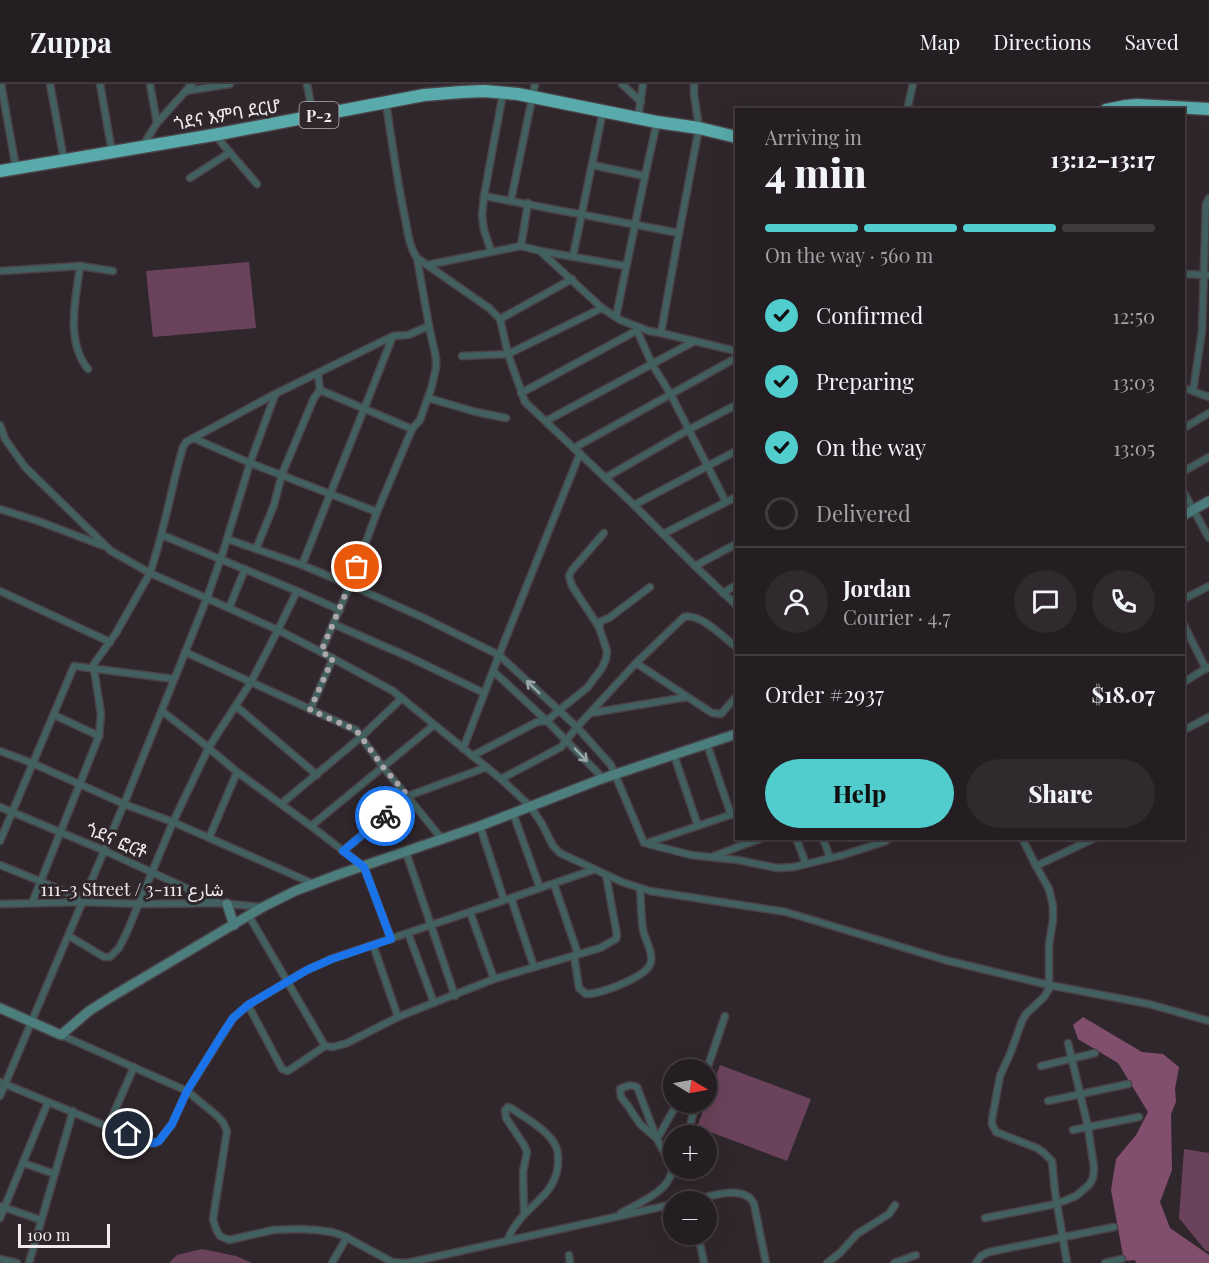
<!DOCTYPE html>
<html lang="en">
<head>
<meta charset="utf-8">
<style>
	:root { --surface:#241d21; --page:#302a2e; --text:#f1f3f6; --muted:#a3a2a5; --line:#413b3f; --accent:#52cdce }
	body { margin:0; font-family:"Playfair Display",Vazirmatn,"Noto Sans Ethiopic",serif; background:var(--page); color:var(--text); height:100vh; display:flex; flex-direction:column; font-size:22px; white-space:nowrap }
	* { box-sizing:border-box; margin:0 }
	p { font-size:20px; color:var(--muted) }
	.icon { flex:none; width:33px; height:33px; fill:none; stroke:currentColor; stroke-width:2; stroke-linecap:round; stroke-linejoin:round }
	.map { position:relative; flex:1; overflow:hidden }
	.details { position:absolute; left:735px; top:24px; width:450px; height:732px; display:flex; flex-direction:column; background:var(--surface); border-radius:0px; box-shadow:0 6px 24px #0002,0 0 0 2px var(--line) }
	.details>* { flex:none }
	.needle { width:39px; rotate:100deg }
	.buttons { position:absolute; left:663px; top:975px; display:grid; gap:12px }
	.buttons a { display:grid; place-items:center; width:54px; height:54px; border-radius:50%; background:var(--surface); box-shadow:0 6px 24px #0002,0 0 0 2px var(--line); font-size:30px }
	.scale { position:absolute; left:18px; bottom:15px; width:92px; box-sizing:border-box; padding-left:6px; border:3px solid #f1ebee; border-top:0; font-size:16px; line-height:21px; white-space:nowrap; color:#f1ebee; -webkit-text-stroke:4px #30272c; paint-order:stroke }
	.pin { position:absolute; display:grid; place-items:center; width:51px; height:51px; color:#fff; margin:-26px; border:3px solid #fff; border-radius:50%; box-shadow:0 2px 6px #0007 }
	.courier { position:absolute; display:grid; place-items:center; width:60px; height:60px; margin:-30px; border:4px solid #1a73e8; border-radius:50%; background:#fff; color:#222; box-shadow:0 2px 8px #0007 }
	.summary em { font-style:normal; font-weight:800 }
	.summary div { display:flex; flex-direction:column-reverse }
	.summary { display:flex; align-items:center; justify-content:space-between; height:102px; padding:0 30px }
	h1 { font-size:39px; font-weight:800; line-height:45px }
	.bar { display:grid; grid-template-columns:repeat(4,1fr); gap:9px 6px; align-content:center; height:72px; padding:0 30px }
	.bar i { height:8px; border-radius:4px; background:var(--line) }
	.bar .on { background:var(--accent) }
	.bar p { grid-column:span 4 }
	.line { display:flex; align-items:center; gap:15px; padding:0 30px; border-top:2px solid var(--line) }
	.line div { flex:1 }
	.round { display:grid; place-items:center; flex:none; width:63px; height:63px; border-radius:32px; background:var(--page) }
	ol { padding:0 30px; list-style:none }
	li { display:flex; align-items:center; gap:18px; height:66px }
	li p { margin-inline-start:auto }
	li .icon { padding:6px; border-radius:50%; background:var(--accent); color:#111; stroke-width:4 }
	li:last-child { color:var(--muted) }
	li i { width:33px; height:33px; border:3px solid var(--line); border-radius:50% }
	.action { display:flex; gap:12px; margin-top:auto; padding:12px 30px }
	.action a { flex:1; height:69px; border-radius:36px; background:var(--accent); color:#111; font-size:24px; font-weight:800; line-height:69px; text-align:center }
	.action a+a { background:var(--page); color:var(--text) }
	header { display:flex; align-items:center; gap:36px; box-sizing:border-box; height:84px; padding:0 30px; background:var(--surface); border-bottom:2px solid var(--line) }
	header strong { font-size:28px }
	nav { display:flex; gap:33px; margin-inline-start:auto; font-size:21px }
	.map>svg:first-child { display:block }
	.green { fill:#6b425b }
	.forest { fill:#814e6d }
	.lines { fill:none; stroke-linecap:round; stroke-linejoin:round }
	.street-casing { stroke:#4b4247; stroke-width:9 }
	.secondary-casing { stroke:#4b4247; stroke-width:12 }
	.highway-casing { stroke:#4b4247; stroke-width:15 }
	.street { stroke:#426060; stroke-width:6 }
	.secondary { stroke:#4c7e7e; stroke-width:9 }
	.highway { stroke:#59aaab; stroke-width:12 }
	.oneway { stroke:#9aa6a7 }
	.done { stroke:#ada6aa; stroke-width:6; stroke-dasharray:0 10.8 }
	.route { stroke:#1a73e8; stroke-width:8 }
	.labels { text-anchor:middle; dominant-baseline:central; stroke-width:6; stroke-linejoin:round; paint-order:stroke }
	.shield { fill:#30272c; stroke:#b7b0b4; stroke-width:1.5 }
	.shield-label { font-size:16px; font-weight:bold; fill:#f1ebee }
	.street-label { font-size:18px; fill:#f1ebee; stroke:#30272c }
</style>
</head>
<body>
<header>
<strong>Zuppa</strong>
<nav><a>Map</a><a>Directions</a><a>Saved</a></nav>
</header>
<div class="map">
<svg width="1209" height="1179" viewBox="0 0 1209 1179">
	<rect width="100%" height="100%" fill="#30272c"/>
	<g class="green">
		<polygon points="249,178 256,244 153,253 146,187"/>
		<polygon points="720,981 811,1015 787,1077 697,1043"/>
		<polygon points="1184,1065 1209,1069 1209,1168 1205,1166 1179,1134"/>
		<polygon points="202,1165 236,1172 252,1179 169,1179 177,1171"/>
	</g>
	<polygon class="forest" points="1083,933 1142,968 1163,970 1179,983 1175,1005 1176,1018 1171,1030 1172,1086 1160,1118 1170,1144 1209,1171 1209,1179 1136,1179 1135,1176 1124,1177 1111,1106 1116,1075 1136,1051 1148,1028 1118,979 1078,955 1073,941"/>
	<g class="lines">
		<g class="street-casing">
			<g id="street">
				<polyline points="1,0 16,84"/>
				<polyline points="50,0 64,76"/>
				<polyline points="100,0 112,68"/>
				<polyline points="150,0 157,39"/>
				<polyline points="307,0 313,32"/>
				<polyline points="622,0 641,18"/>
				<polyline points="694,0 694,10 699,44 679,149 661,249 736,267"/>
				<polyline points="186,7 230,0"/>
				<polyline points="907,26 913,0"/>
				<polyline points="638,34 643,0"/>
				<polyline points="215,51 257,100"/>
				<polyline points="142,63 157,39 192,0"/>
				<polyline points="592,81 645,92"/>
				<polyline points="190,94 229,69"/>
				<polyline points="484,112 679,149"/>
				<polyline points="511,116 535,0"/>
				<polyline points="521,162 528,119"/>
				<polyline points="491,167 484,146 482,131 484,112 503,9"/>
				<polyline points="540,167 626,182"/>
				<polyline points="573,172 603,27"/>
				<polyline points="417,174 489,224 500,235 508,270 525,318 634,421 695,482 736,521"/>
				<polyline points="427,181 521,162 540,167 602,224 620,236 649,247 661,249"/>
				<path d="M80,182C76,214 65,257 88,285"/>
				<polyline points="0,187 80,182 113,187"/>
				<polyline points="1184,190 1209,191"/>
				<polyline points="616,233 645,92 657,38"/>
				<polyline points="500,235 572,195"/>
				<path d="M429,242L408,251L393,252L275,310L186,358L183,363C171,405 164,448 150,489L278,546L321,568L393,607L501,695L530,722L542,740L553,762L560,769L622,798L650,807L786,828L945,876L1049,901L1149,920L1209,937"/>
				<polyline points="635,242 652,280 671,311 726,418"/>
				<polyline points="462,272 508,270 602,224"/>
				<polyline points="1184,304 1209,313"/>
				<polyline points="320,306 412,345"/>
				<polyline points="1193,307 1202,247 1206,120 1209,114"/>
				<polyline points="521,309 636,247"/>
				<polyline points="428,314 476,328 506,334"/>
				<polyline points="546,337 693,258"/>
				<polyline points="0,341 5,355 25,383 111,467 150,489 116,549 91,584"/>
				<polyline points="1184,344 1209,329"/>
				<polyline points="193,354 250,379 377,428"/>
				<polyline points="574,364 736,274"/>
				<polyline points="1184,387 1209,373"/>
				<polyline points="605,394 688,346 736,321"/>
				<polyline points="1184,409 1209,454"/>
				<polyline points="634,421 736,367"/>
				<polyline points="0,425 38,437 104,462"/>
				<polyline points="663,450 736,413"/>
				<polyline points="162,451 297,507 340,526"/>
				<polyline points="227,455 302,481 350,501 424,534 499,571 577,643 611,681 644,759 647,759 736,729"/>
				<polyline points="256,465 274,421 282,390 314,314 320,306 318,290"/>
				<polyline points="302,481 393,252"/>
				<polyline points="695,482 736,460"/>
				<polyline points="0,507 110,558"/>
				<polyline points="723,509 736,501"/>
				<polyline points="1184,515 1209,502"/>
				<polyline points="229,524 245,485"/>
				<polyline points="333,540 409,573 484,609"/>
				<polyline points="1184,541 1206,585"/>
				<polyline points="599,543 572,502 569,492 572,486 604,449"/>
				<polyline points="185,568 356,646 383,683 442,755"/>
				<path d="M321,568L350,501L377,428L410,350L412,345L420,336L431,305L436,284V274L429,242L417,174C409,163 408,148 405,134C397,96 392,58 386,19"/>
				<polyline points="636,579 712,629 721,630 736,613"/>
				<polyline points="493,587 547,637 598,689 601,695"/>
				<polyline points="1184,598 1208,583"/>
				<polyline points="236,622 317,691"/>
				<polyline points="310,626 333,574"/>
				<polyline points="162,627 198,655 237,688 311,742 364,783 391,855"/>
				<polyline points="591,629 687,613"/>
				<polyline points="54,631 99,652"/>
				<polyline points="1184,646 1209,633"/>
				<polyline points="707,660 731,731"/>
				<polyline points="463,665 499,571 580,369"/>
				<polyline points="0,667 32,679 124,720 173,738 314,800"/>
				<polyline points="674,671 698,742"/>
				<polyline points="472,672 537,638 547,637 558,627 587,604 602,584 606,575 607,567 599,543 601,537 609,534 650,503"/>
				<path d="M501,695L561,663L577,643L636,579L684,533C701,529 723,553 736,563"/>
				<polyline points="281,720 361,653 402,614"/>
				<polyline points="0,723 103,766 217,818"/>
				<polyline points="513,729 540,804"/>
				<polyline points="311,742 434,641"/>
				<polyline points="480,742 504,816"/>
				<polyline points="209,754 237,688"/>
				<polyline points="796,754 806,780"/>
				<polyline points="823,754 830,774"/>
				<polyline points="1022,754 1036,782 1095,754"/>
				<polyline points="0,757 74,582 174,595"/>
				<polyline points="648,760 691,771 738,776 777,784 794,783 843,771 884,758 890,754"/>
				<polyline points="343,767 408,712 487,683"/>
				<polyline points="406,768 455,912"/>
				<polyline points="714,772 762,754"/>
				<polyline points="0,781 84,815"/>
				<polyline points="1036,782 1049,805 1053,822 1053,836 1049,860 1049,905 1044,913 1026,930 1022,937 1010,970 1000,992 992,1035 992,1040 996,1048 1037,1064 1044,1069 1052,1077 1055,1108 1067,1179"/>
				<polyline points="554,800 578,870"/>
				<polyline points="511,814 534,883"/>
				<polyline points="32,819 99,652 101,630 94,585"/>
				<polyline points="0,820 83,818 139,820 220,819 262,823"/>
				<polyline points="470,828 494,895"/>
				<polyline points="249,832 325,962 333,963 347,959 398,933 494,895 600,864 616,855 617,851 606,791"/>
				<polyline points="408,849 434,919"/>
				<polyline points="69,852 104,873 110,873 119,864 127,848 173,738 209,663 251,598 278,546 297,507"/>
				<polyline points="373,861 398,933"/>
				<path d="M574,871L579,904L586,910C600,910 648,893 651,878C653,867 645,856 643,846C641,832 641,818 640,804"/>
				<polyline points="248,921 282,985 288,987 325,962"/>
				<polyline points="61,951 187,1007 216,1031 223,1038 227,1047 213,1135 216,1145 220,1152 229,1156 273,1146 299,1145 317,1146 332,1148 344,1152 392,1178 407,1179 674,1120"/>
				<polyline points="1041,982 1095,969"/>
				<polyline points="706,988 725,932"/>
				<polyline points="0,998 147,1059 154,1059 159,1057 172,1040 187,1007 233,934 248,921 307,886 331,875 593,786"/>
				<polyline points="0,1012 124,720 207,514 223,468 250,379 275,311"/>
				<polyline points="1048,1017 1128,1000"/>
				<polyline points="108,1042 134,983"/>
				<polyline points="1073,1046 1139,1033"/>
				<polyline points="691,1052 691,1038 696,1018"/>
				<polyline points="657,1055 678,1018"/>
				<polyline points="23,1079 55,1090"/>
				<path d="M687,1118C704,1114 745,1098 754,1120L766,1179"/>
				<polyline points="0,1122 41,1136"/>
				<path d="M621,1129C639,1119 673,1106 672,1083L657,1055L637,1003C631,1000 626,1002 620,1005L621,1013L628,1022L640,1040L657,1055"/>
				<polyline points="0,1134 48,1018"/>
				<polyline points="985,1134 1056,1120 1076,1112 1089,1101 1093,1094 1094,1084 1088,1043 1068,959"/>
				<polyline points="698,1150 704,1179"/>
				<path d="M507,1157C515,1137 526,1129 541,1114C550,1106 557,1093 558,1081C558,1076 559,1068 556,1063C550,1047 525,1034 511,1024L508,1023L505,1026L506,1034L524,1061L527,1068L523,1088L524,1129"/>
				<polyline points="569,1171 570,1179"/>
				<polyline points="0,1175 17,1179"/>
				<polyline points="29,1179 73,1027"/>
				<polyline points="332,1179 347,1153"/>
				<polyline points="827,1179 840,1169 857,1150 889,1130 895,1121"/>
				<polyline points="894,1179 916,1171"/>
				<polyline points="976,1179 981,1172 989,1168 1114,1143"/>
				<polyline points="1105,1179 1122,1175"/>
			</g>
		</g>
		<g class="secondary-casing">
			<g id="secondary">
				<polyline points="1184,431 1209,417"/>
				<polyline points="227,820 234,841"/>
				<polyline points="0,924 61,951 89,927 111,913 263,823 295,807 337,791 480,742 601,695 736,650"/>
			</g>
		</g>
		<g class="highway-casing">
			<g id="highway">
				<polyline points="1106,26 1126,22 1137,21 1209,25"/>
				<polyline points="0,87 219,50 424,11 462,8 484,7 518,10 657,38 699,44 736,53"/>
			</g>
		</g>
		<use href="#street" class="street"/>
		<use href="#secondary" class="secondary"/>
		<use href="#highway" class="highway"/>
	</g>
	<defs><path id="oneway-shaft" d="M-6 0H5M1.5-3L5.5 0L1.5 3" fill="none" stroke-width="1.6" stroke-linecap="round" stroke-linejoin="round" transform="scale(1.5)"/></defs>
	<g class="oneway">
		<use href="#oneway-shaft" transform="translate(533 603) rotate(-136)"/>
		<use href="#oneway-shaft" transform="translate(581 671) rotate(46)"/>
	</g>
	<g class="lines">
		<polyline class="done" points="357,483 321,568 333,574 310,626 356,646 383,683 408,712 385,732"/>
		<polyline class="route" points="128,1050 147,1059 154,1059 159,1057 172,1040 187,1007 223,949 233,934 248,921 307,886 332,875 391,855 364,783 343,767 385,732"/>
	</g>
	<g class="labels">
		<rect class="shield" x="299.5" y="18" width="39" height="26" rx="4.5"/>
		<g class="shield-label">
			<text x="319" y="31">P-2</text>
		</g>
		<g class="street-label">
			<text transform="translate(227 30) rotate(-10)">ጎደና እምባ ደርሆ</text>
			<text transform="translate(117 756) rotate(23)">ጎደና ፎርቶ</text>
			<text x="132" y="805">111-3 Street / شارع 111-3</text>
		</g>
	</g>
</svg>
<div class="buttons">
<a><svg class="needle" viewBox="-14 -14 28 28"><path d="M0-13l5 13h-10z" fill="#e53935"/><path d="M0 13l5-13h-10z" fill="#a3a2a5"/></svg></a>
<a>+</a>
<a>−</a>
</div>
<div class="scale">100 m</div>
<div class="pin" style="left:357px;top:483px;background:#ea580c"><svg class="icon" aria-label="bag" viewBox="0 0 24 24"><path d="M5 8h14l-1 12H6zM9 8a3 3 0 0 1 6 0"/></svg></div>
<div class="pin" style="left:128px;top:1050px;background:#1f2937"><svg class="icon" aria-label="home" viewBox="0 0 24 24"><path d="M3 11l9-7 9 7M6 9v11h12V9"/></svg></div>
<div class="courier" style="left:385px;top:732px"><svg class="icon" aria-label="bike" viewBox="0 0 24 24"><circle cx="6" cy="16" r="4"/><circle cx="18" cy="16" r="4"/><path d="M6 16l4-8h5l3 8M10 8l3 8H6M13 5h3"/></svg></div>
<section class="details">
<div class="summary"><div><h1>4 min</h1><p>Arriving in</p></div><em>13:12–13:17</em></div>
<div class="bar"><i class="on"></i><i class="on"></i><i class="on"></i><i></i><p>On the way · 560 m</p></div>
<ol>
<li><svg class="icon" aria-label="check" viewBox="0 0 24 24"><path d="M5 12l5 5 9-10"/></svg>Confirmed<p>12:50</p></li>
<li><svg class="icon" aria-label="check" viewBox="0 0 24 24"><path d="M5 12l5 5 9-10"/></svg>Preparing<p>13:03</p></li>
<li><svg class="icon" aria-label="check" viewBox="0 0 24 24"><path d="M5 12l5 5 9-10"/></svg>On the way<p>13:05</p></li>
<li><i></i>Delivered</li>
</ol>
<div class="line" style="height:108px"><a class="round"><svg class="icon" aria-label="person" viewBox="0 0 24 24"><circle cx="12" cy="8" r="4"/><path d="M4 21q1-7 8-7t8 7"/></svg></a><div><b>Jordan</b><p>Courier · 4.7</p></div><a class="round"><svg class="icon" aria-label="chat" viewBox="0 0 24 24"><path d="M4 5h16v11H9l-5 4z"/></svg></a><a class="round"><svg class="icon" aria-label="phone" viewBox="0 0 24 24"><path d="M5 4h4l2 5-3 2q2 4 5 5l2-3 5 2v4C11 20 4 13 5 4z"/></svg></a></div>
<div class="line" style="height:78px"><div>Order #2937</div><b>$18.07</b></div>
<div class="action"><a>Help</a><a>Share</a></div>
</section>
</div>
</body>
</html>
